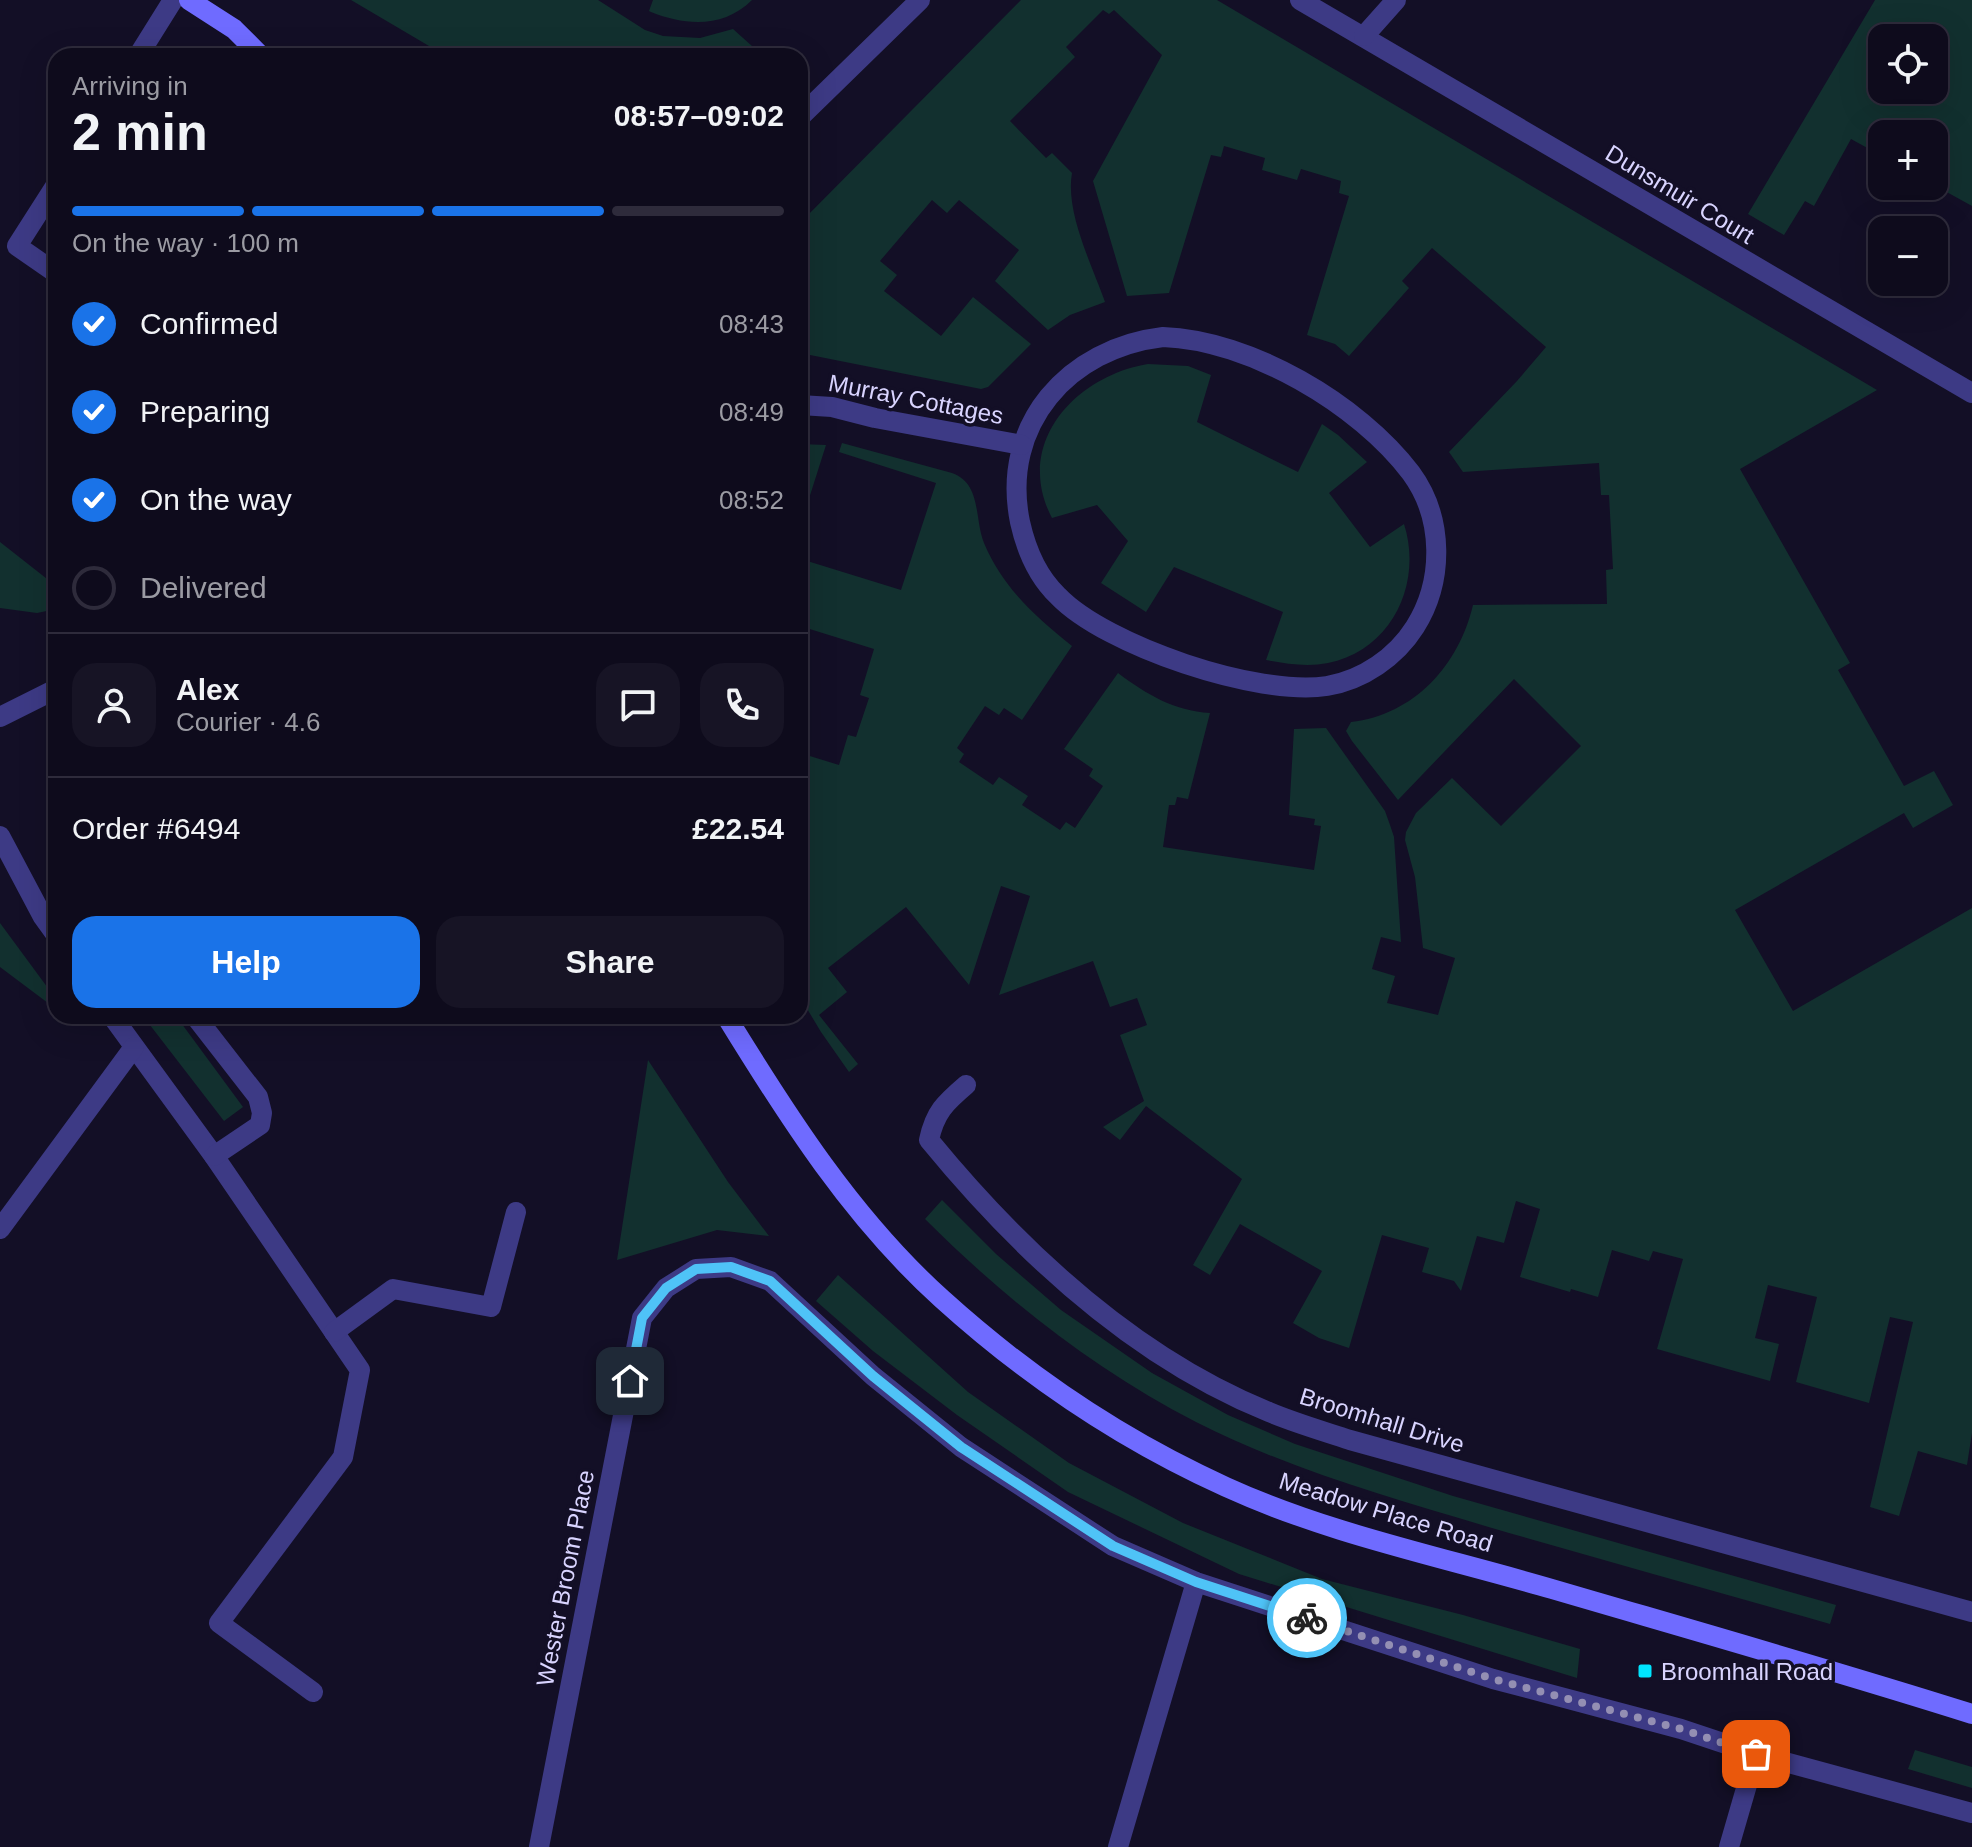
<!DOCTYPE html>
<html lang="en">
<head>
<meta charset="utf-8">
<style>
	:root { --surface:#0e0b1c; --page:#171425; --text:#f1f3f6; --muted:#9b9ba3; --line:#2e2b3b; --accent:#1a73e8 }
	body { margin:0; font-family:Helvetica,sans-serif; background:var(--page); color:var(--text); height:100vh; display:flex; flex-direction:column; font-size:30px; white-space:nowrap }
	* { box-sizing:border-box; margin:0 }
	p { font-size:26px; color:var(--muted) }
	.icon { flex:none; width:44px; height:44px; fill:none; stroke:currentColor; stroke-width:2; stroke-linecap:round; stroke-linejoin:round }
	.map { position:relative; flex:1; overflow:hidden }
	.side { position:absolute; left:48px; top:48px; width:760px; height:976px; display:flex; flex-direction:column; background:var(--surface); border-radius:24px; box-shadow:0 8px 32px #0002,0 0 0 2px var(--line) }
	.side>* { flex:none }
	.fabs { position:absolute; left:1868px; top:24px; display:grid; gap:16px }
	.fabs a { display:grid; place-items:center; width:80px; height:80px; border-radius:16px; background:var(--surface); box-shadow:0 8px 32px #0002,0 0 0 2px var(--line); font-size:40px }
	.pin { position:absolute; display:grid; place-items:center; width:68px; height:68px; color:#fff; margin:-34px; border-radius:16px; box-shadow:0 4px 12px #0006 }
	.courier { position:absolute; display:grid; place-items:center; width:80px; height:80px; margin:-40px; border:6px solid #4fc3f7; border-radius:50%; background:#fff; color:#222; box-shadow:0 2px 10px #0007 }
	.headline em { font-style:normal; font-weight:600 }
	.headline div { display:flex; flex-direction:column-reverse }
	.headline { display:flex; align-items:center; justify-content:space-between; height:136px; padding:0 24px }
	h1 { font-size:52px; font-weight:600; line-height:60px }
	.bar { display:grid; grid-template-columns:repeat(4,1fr); gap:12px 8px; align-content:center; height:96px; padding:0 24px }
	.bar i { height:10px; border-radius:6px; background:var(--line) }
	.bar .selected { background:var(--accent) }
	.bar p { grid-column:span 4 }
	.line { display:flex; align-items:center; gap:20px; padding:0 24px; border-top:2px solid var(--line) }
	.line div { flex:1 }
	.round { display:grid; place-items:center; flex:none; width:84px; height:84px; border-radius:24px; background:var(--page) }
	ol { padding:0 24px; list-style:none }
	li { display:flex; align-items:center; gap:24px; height:88px }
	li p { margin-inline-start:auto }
	li .icon { padding:8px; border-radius:50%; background:var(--accent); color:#fff; stroke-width:4 }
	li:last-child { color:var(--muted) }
	li i { width:44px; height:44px; border:4px solid var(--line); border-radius:50% }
	.button { display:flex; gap:16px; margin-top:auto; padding:16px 24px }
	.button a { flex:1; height:92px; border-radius:24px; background:var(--accent); color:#fff; font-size:32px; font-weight:600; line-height:92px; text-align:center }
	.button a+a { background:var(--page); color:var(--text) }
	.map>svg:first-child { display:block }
	.green { fill:#12302f; fill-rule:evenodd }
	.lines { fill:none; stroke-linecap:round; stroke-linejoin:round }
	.service { stroke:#3d3a85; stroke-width:20 }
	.minor { stroke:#3d3a85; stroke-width:20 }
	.tertiary { stroke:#3d3a85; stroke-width:20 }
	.secondary { stroke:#6f6bff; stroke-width:20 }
	.done { stroke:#948fb3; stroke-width:8; stroke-dasharray:0 14.4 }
	.route { stroke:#4fc3f7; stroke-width:10 }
	.poi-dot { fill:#00e5ff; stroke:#130f26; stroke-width:3 }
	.labels { text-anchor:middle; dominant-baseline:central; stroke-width:7; stroke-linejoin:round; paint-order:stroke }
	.street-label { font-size:24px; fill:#d9d4ff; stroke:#130f26 }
	.poi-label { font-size:24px; fill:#d9d4ff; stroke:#130f26; text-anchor:start }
</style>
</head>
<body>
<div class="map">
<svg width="1972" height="1847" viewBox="0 0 1972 1847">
	<rect width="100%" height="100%" fill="#130f26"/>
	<g class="green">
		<polygon points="351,0 598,0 645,30 663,36 700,38 733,29 762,55 446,56"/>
		<path d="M653,0H752C724,28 686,26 651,12L649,11Z"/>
		<path d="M1021,0H1217L1877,390L1740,469L1850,663L1838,670L1904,786L1934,771L1953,805L1913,828L1904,813L1735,910L1793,1011L1972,908V1433L1967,1465L1918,1451L1899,1516L1870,1507L1913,1322L1890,1317L1869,1403L1796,1382L1817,1297L1768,1285L1755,1338L1779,1344L1770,1381L1657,1349L1683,1259L1653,1251L1649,1261L1612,1250L1598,1297L1571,1289L1570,1292L1520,1277L1540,1209L1516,1201L1504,1243L1477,1236L1461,1291L1454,1281L1422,1272L1429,1248L1382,1235L1349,1348L1319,1338L1293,1323L1322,1271L1240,1224L1210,1275L1193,1265L1242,1179L1146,1106L1120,1140L1103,1127L1144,1101L1120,1035L1147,1025L1137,998L1110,1007L1093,961L999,995L1030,896L1001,886L969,985L906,907L828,968L847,992L819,1015L858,1064L849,1072L821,1032L800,997V753L839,765L848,735L856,737L869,698L860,695L874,649L800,626V575L804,560L901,590L936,483L839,452L842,443L952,473C982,484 974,518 984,543C1003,588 1035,616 1072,646L1022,720L1004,708L999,715L985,706L957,748L964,754L959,762L993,785L999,777L1028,796L1022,805L1060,830L1066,822L1075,828L1103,786L1089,776L1093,769L1064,749L1118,673C1146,694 1174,711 1210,713L1188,799L1177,797L1175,805H1169L1163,847L1314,870L1321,826L1314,825L1315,819L1289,815L1294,729L1326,728L1385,811L1390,825L1394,837L1401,942L1381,937L1372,969L1395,976L1387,1003L1438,1015L1455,958L1423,948L1415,877L1405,840L1406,832L1416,813L1452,778L1501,826L1581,746L1514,679L1398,800L1352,741L1346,731L1351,722C1414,715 1459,665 1473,605L1607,604L1606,570L1613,569L1609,495H1601L1599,463L1463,472L1449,452L1517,381L1546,347L1432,248L1402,281L1409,288L1349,356L1335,344L1307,335L1349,196L1339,193L1341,181L1301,169L1297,180L1262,170L1265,158L1224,146L1221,157L1211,155L1169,293L1127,296L1093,181L1162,55L1114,10L1109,14L1103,10L1066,47L1075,57L1010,121L1046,158L1052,153L1072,173C1065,212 1092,265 1105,302L1070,315L1048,330L995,281L1019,250L959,200L947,213L932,200L880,261L897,275L884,291L941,336L973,297L1031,344L988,387L981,389L800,353V223Z"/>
		<path d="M1875,0H1972V206L1934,185V134H1882V156L1851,139L1814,206L1805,201L1784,235L1748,214ZM1882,38H1934V90H1882Z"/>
		<path d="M1148,364L1188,366L1211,375L1197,422L1298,472L1322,424L1338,435L1367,462L1329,493L1370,547L1404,524C1423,583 1392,650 1328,663C1308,667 1286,664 1266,660L1283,612L1174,567L1146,612L1101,583L1128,541L1097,505L1052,518C1013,444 1075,376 1148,364Z"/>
		<polygon points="800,444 826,445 800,527"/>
		<polygon points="0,542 56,586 56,609 37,613 0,608"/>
		<polygon points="0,923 56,999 56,1009 0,967"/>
		<polygon points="143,1016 176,1016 243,1107 224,1121"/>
		<polygon points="648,1060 728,1182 769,1236 717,1230 617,1260"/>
		<path d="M942,1200L996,1254L1061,1310L1152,1373L1228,1415L1295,1444L1453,1496L1836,1605L1830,1624C1718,1592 1605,1561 1492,1528C1391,1498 1291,1470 1196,1422C1095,1370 1006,1300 925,1219Z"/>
		<polygon points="838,1275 968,1392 1069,1463 1183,1523 1322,1579 1463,1615 1580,1649 1577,1678 1239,1574 1068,1492 957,1415 873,1351 816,1301"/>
		<polygon points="1915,1750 1972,1767 1972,1788 1908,1769"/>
	</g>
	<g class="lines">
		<g class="service">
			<polyline points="138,56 173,0"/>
			<polyline points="56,185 17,246 56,273"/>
			<polyline points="0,717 56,689"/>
			<polyline points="0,836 43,917 56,935"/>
			<polyline points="112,1016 214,1156 360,1370 343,1457 219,1623 313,1692"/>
			<polyline points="195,1016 258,1097 262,1113 260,1125 214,1156"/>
			<polyline points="0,1229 134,1047"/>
			<polyline points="334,1332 393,1289 491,1307 516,1212"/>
		</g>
		<g class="minor">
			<polyline points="1300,0 1972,393"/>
			<polyline points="1364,36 1396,0"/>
			<path d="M1163,337C1250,340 1359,404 1411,473C1444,518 1444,581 1415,627C1396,657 1363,680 1327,686C1259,697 1106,646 1058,596C1038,577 1026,549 1020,522C1000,424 1069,348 1163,337Z"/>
			<polyline points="800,405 832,407 875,418 1022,445"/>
			<path d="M966,1085C945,1103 935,1112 929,1140C1020,1251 1133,1357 1269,1412C1295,1423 1323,1431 1350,1440L1972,1612"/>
			<polyline points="539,1847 642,1318 666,1288 696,1269 731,1267 770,1281 873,1376 961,1447 1113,1546 1196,1582 1493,1679 1681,1729 1756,1754 1972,1813"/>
			<polyline points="1118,1847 1196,1582"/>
			<polyline points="1729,1847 1756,1754"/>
		</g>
		<polyline class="tertiary" points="800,117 920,0"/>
		<g class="secondary">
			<polyline points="189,0 234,29 261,56"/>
			<path d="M726,1016C788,1117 853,1219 942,1299C1026,1375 1122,1440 1226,1487C1329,1534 1443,1557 1552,1589C1692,1630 1833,1670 1972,1714"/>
		</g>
	</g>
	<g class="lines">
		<polyline class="done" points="1307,1618 1493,1679 1681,1729 1756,1754"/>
		<polyline class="route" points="630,1381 642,1318 666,1288 696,1269 731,1267 770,1281 873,1376 961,1447 1113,1546 1196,1582 1307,1618"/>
	</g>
	<rect class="poi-dot" x="1637" y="1663" width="16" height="16" rx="4"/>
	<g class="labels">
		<g class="street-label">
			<text transform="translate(1680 194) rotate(31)">Dunsmuir Court</text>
			<text transform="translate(916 399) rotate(11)">Murray Cottages</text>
			<text transform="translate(1382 1420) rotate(17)">Broomhall Drive</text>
			<text transform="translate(1386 1512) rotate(17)">Meadow Place Road</text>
			<text transform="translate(565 1578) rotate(-79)">Wester Broom Place</text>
		</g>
		<g class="poi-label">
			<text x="1661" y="1671">Broomhall Road</text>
		</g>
	</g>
</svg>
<div class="fabs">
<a><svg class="icon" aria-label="locate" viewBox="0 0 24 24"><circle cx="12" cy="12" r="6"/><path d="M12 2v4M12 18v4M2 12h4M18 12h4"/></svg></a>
<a>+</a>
<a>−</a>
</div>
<div class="pin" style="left:1756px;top:1754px;background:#ea580c"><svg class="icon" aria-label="bag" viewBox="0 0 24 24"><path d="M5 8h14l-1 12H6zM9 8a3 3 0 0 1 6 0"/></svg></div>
<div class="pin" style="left:630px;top:1381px;background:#1f2937"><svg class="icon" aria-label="home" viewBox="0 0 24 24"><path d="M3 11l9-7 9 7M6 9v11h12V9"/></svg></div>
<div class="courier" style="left:1307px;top:1618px"><svg class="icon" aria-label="bike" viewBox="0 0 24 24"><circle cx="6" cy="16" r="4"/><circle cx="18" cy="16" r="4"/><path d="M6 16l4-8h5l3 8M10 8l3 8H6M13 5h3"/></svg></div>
<section class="side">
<div class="headline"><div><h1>2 min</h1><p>Arriving in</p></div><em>08:57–09:02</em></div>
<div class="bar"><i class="selected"></i><i class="selected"></i><i class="selected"></i><i></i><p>On the way · 100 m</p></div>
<ol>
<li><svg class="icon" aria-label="check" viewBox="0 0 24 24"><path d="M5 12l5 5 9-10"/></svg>Confirmed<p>08:43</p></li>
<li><svg class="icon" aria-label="check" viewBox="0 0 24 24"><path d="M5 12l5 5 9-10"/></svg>Preparing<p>08:49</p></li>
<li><svg class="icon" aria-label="check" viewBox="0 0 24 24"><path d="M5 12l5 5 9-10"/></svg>On the way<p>08:52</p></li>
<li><i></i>Delivered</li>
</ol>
<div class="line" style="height:144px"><a class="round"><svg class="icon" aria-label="person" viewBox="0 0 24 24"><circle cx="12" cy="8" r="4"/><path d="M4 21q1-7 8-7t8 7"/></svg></a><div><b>Alex</b><p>Courier · 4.6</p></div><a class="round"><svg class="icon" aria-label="chat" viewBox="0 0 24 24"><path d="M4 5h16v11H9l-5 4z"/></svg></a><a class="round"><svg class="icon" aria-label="phone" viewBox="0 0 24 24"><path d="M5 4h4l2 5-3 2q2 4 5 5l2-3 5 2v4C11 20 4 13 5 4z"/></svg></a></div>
<div class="line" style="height:104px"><div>Order #6494</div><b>£22.54</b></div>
<div class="button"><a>Help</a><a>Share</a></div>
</section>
</div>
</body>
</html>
